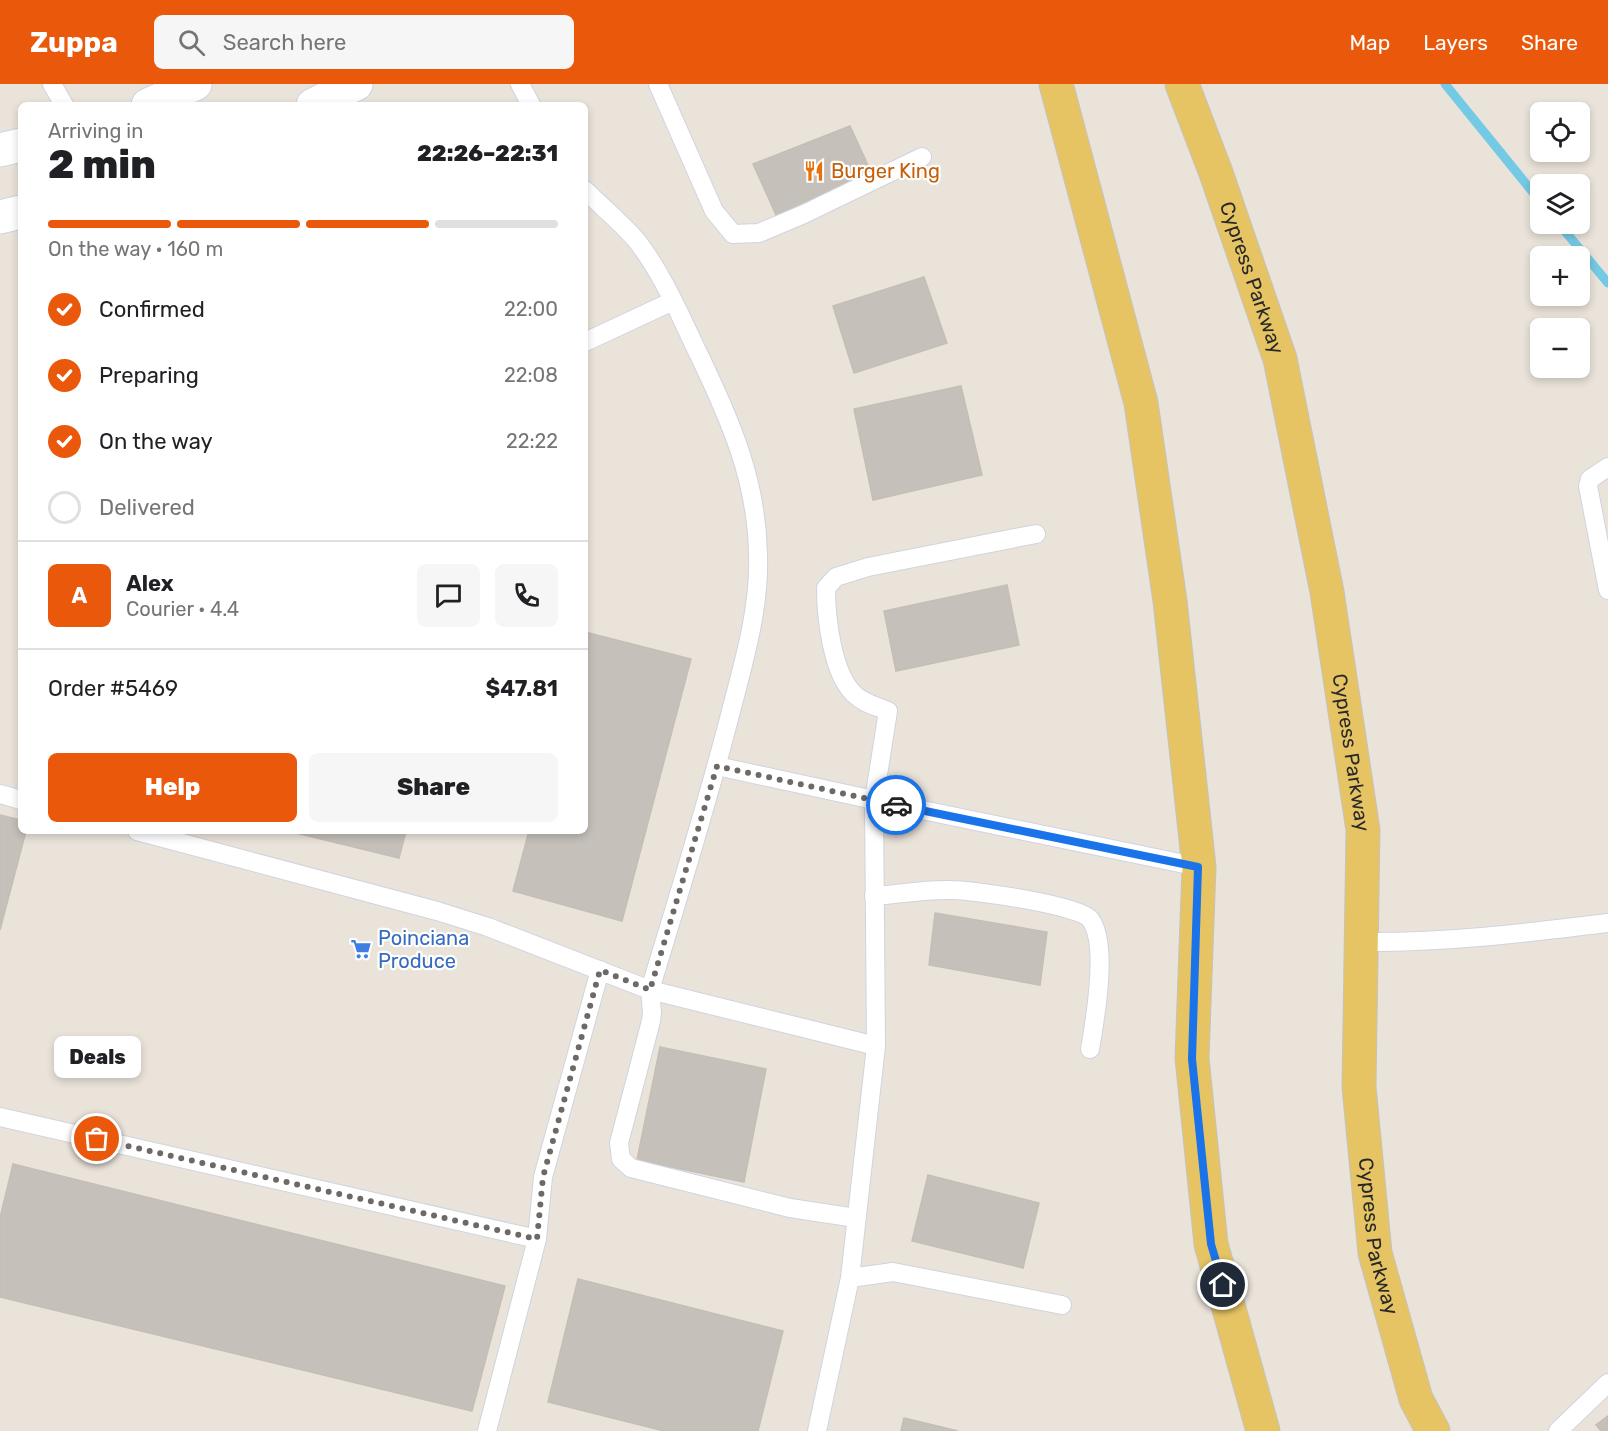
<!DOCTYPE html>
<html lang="en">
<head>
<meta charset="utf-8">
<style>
	:root { --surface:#fff; --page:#f6f6f6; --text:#202124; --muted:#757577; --line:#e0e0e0; --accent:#ea580c }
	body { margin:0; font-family:Rubik,sans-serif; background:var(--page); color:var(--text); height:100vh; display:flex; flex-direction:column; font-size:22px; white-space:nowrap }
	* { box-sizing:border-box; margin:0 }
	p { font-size:20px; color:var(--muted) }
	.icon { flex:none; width:33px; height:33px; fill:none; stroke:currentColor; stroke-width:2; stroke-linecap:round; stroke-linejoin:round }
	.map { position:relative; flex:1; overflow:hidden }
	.sheet { position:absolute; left:18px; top:18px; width:570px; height:732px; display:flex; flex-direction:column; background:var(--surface); border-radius:9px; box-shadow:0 3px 9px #0003 }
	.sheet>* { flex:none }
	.buttons { position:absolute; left:1530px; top:18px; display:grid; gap:12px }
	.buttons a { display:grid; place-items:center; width:60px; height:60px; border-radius:9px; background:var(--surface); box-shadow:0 3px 9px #0003; font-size:30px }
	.pin { position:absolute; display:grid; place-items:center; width:51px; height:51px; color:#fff; margin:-26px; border:3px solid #fff; border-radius:50%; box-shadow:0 2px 6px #0007 }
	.courier { position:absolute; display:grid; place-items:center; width:60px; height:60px; margin:-30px; border:4px solid #1a73e8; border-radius:50%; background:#fff; color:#222; box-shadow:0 2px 8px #0007 }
	.bubble { position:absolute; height:42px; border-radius:9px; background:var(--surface); box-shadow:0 3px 9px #0003; font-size:20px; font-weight:800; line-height:42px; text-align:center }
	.headline em { font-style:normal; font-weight:800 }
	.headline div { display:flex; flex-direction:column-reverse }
	.headline { display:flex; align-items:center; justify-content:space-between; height:102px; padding:0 30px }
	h1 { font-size:39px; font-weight:800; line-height:45px }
	.bar { display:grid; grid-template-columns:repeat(4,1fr); gap:9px 6px; align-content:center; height:72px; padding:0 30px }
	.bar i { height:8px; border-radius:4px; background:var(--line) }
	.bar .selected { background:var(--accent) }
	.bar p { grid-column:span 4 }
	.line { display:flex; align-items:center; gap:15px; padding:0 30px; border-top:2px solid var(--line) }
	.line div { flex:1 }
	.round { display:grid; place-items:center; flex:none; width:63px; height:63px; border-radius:9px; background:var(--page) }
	ol { padding:0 30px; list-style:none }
	li { display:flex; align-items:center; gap:18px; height:66px }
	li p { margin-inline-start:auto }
	li .icon { padding:6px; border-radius:50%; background:var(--accent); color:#fff; stroke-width:4 }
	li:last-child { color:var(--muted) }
	li i { width:33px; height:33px; border:3px solid var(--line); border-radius:50% }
	.primary-button { display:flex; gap:12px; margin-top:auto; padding:12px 30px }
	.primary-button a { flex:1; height:69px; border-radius:9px; background:var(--accent); color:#fff; font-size:24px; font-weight:800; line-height:69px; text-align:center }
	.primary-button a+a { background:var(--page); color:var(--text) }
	header { display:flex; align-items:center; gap:36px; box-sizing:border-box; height:84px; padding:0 30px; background:var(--accent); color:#fff }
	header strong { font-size:28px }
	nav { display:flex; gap:33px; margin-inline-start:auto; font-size:21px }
	.search { width:420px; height:54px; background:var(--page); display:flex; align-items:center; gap:15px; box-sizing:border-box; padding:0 21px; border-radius:9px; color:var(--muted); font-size:22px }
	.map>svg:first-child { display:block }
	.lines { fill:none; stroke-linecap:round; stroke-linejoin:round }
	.stream { stroke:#74cae5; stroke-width:9 }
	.building { fill:#c5c0ba; stroke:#c4beb5; stroke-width:1.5 }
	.service-casing { stroke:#d0d3e0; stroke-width:20 }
	.minor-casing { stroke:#d0d3e0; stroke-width:35 }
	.primary-casing { stroke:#c3c3c3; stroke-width:35 }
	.service { stroke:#fff; stroke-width:18 }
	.minor { stroke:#fff; stroke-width:33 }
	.primary { stroke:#e6c463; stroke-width:33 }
	.done { stroke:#6c6966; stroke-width:6; stroke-dasharray:0 10.8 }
	.route { stroke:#1a73e8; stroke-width:8 }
	.labels { text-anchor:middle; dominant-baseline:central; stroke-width:4.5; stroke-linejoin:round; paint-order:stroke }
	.food-label { font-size:20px; fill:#c56008; stroke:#fff; text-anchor:start }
	.street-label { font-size:20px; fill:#282828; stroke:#fff }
	.shop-label { font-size:20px; fill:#366cbe; stroke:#fff; text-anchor:start }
</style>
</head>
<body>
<header>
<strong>Zuppa</strong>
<div class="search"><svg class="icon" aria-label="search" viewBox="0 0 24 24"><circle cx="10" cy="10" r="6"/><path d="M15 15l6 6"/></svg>Search here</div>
<nav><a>Map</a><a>Layers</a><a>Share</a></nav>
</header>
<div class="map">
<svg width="1608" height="1347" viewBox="0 0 1608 1347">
	<rect width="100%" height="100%" fill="#eae3da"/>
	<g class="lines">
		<g class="stream">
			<polyline points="1445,0 1540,117"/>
			<polyline points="1559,140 1608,199"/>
		</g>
	</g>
	<g class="building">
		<polygon points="850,42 874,94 777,133 753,80"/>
		<polygon points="924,193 947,259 854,289 833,222"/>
		<polygon points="961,302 982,391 873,416 854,325"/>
		<polygon points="1007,501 1019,561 896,587 884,527"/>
		<polygon points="585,548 691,575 622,837 513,807 529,747 585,747"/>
		<polygon points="0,731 21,736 21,747 26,747 0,846"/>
		<polygon points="288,747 406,747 399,774"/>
		<polygon points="935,829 1047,848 1040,901 929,881"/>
		<polygon points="660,963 766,985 744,1098 637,1076"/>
		<polygon points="13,1080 505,1202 472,1327 0,1213 0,1134"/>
		<polygon points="928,1091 1039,1119 1023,1184 912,1157"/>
		<polygon points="578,1195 783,1247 758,1347 664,1347 548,1318"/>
		<polygon points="1608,1332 1608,1347 1601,1347 1596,1341"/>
		<polygon points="904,1334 958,1347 901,1347"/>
	</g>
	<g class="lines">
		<g class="service-casing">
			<g id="service">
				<polyline points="52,0 64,21"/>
				<polyline points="520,0 531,21"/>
				<polyline points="658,0 714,127 733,150 759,149 804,130 922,73"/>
				<path d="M585,106C602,123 622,139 637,157C664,192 681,234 700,273C731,338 757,397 758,471C760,523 744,577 731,627C707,721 678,813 650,906L652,929L651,937L619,1059L621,1075L631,1084L790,1124L856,1134"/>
				<polyline points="585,258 673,217"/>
				<polyline points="1608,383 1590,395 1588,402 1608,506"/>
				<polyline points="717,682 874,716 1199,783"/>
				<polyline points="0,710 21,716"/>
				<polyline points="137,747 437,827 488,843 650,906 876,962 850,1194 817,1347"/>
				<path d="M874,812C900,810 926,805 952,806C972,806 1079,821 1090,835C1109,859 1095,936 1090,965"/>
				<path d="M1361,858C1444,859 1526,849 1608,839"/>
				<path d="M876,962L874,716L888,627C876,622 863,619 854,610C832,589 826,533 826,504L836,493L868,483L1036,450"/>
				<polyline points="0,1033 537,1155"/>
				<polyline points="850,1194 893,1188 1062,1221"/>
				<polyline points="487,1347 537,1155 543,1093 600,886"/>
				<polyline points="1558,1347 1608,1299"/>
			</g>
		</g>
		<g class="minor-casing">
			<g id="minor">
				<polyline points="148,21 195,0"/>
				<polyline points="313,21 356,0"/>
				<polyline points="0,66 21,61"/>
				<polyline points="0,133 21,128"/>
			</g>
		</g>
		<g class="primary-casing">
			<g id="primary">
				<polyline points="1056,0 1141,319 1170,517 1199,783 1192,974 1211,1160 1263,1347"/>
				<path id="s1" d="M1182,0L1216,89L1280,275L1327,508L1363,746L1359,1003L1375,1169L1416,1315L1433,1347"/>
			</g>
		</g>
		<use href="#service" class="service"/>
		<use href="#minor" class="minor"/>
		<use href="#primary" class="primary"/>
	</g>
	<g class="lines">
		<polyline class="done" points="97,1055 537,1155 543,1093 600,886 650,906 717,682 896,721"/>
		<polyline class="route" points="896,721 1198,783 1192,975 1211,1160 1223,1201"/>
	</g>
	<defs>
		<g id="restaurant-bare" transform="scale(1.62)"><path d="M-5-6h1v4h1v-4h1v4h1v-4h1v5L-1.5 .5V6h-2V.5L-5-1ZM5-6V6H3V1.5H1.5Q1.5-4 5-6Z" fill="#e8710a" stroke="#fff" stroke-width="2.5" paint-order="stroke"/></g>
		<g id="supermarket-bare" transform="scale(1.62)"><path d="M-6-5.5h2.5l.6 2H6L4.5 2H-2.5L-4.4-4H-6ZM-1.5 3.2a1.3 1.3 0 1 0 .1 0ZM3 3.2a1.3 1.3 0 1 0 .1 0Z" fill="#3f7fe0" stroke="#fff" stroke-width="2.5" paint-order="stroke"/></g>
	</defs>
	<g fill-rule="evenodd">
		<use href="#restaurant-bare" x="814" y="87"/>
		<use href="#supermarket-bare" x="361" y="865"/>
	</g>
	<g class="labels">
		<g class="food-label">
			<text x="831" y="87">Burger King</text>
		</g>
		<g class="street-label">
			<text stroke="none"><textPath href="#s1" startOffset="206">Cypress Parkway</textPath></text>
			<text stroke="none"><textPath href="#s1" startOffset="692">Cypress Parkway</textPath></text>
			<text stroke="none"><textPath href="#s1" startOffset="1178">Cypress Parkway</textPath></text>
		</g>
		<g class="shop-label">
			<text x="378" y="854">Poinciana<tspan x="378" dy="23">Produce</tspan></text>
		</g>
	</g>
</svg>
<div class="buttons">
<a><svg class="icon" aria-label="locate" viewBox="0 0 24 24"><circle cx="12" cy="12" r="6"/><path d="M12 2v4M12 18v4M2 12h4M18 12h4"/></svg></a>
<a><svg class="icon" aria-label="layers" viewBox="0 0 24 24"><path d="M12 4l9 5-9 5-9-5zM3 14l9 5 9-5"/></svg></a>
<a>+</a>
<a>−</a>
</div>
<div class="pin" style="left:97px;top:1055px;background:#ea580c"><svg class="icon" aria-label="bag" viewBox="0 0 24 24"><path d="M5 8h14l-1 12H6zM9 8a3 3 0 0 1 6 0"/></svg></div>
<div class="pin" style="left:1223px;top:1201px;background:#1f2937"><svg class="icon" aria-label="home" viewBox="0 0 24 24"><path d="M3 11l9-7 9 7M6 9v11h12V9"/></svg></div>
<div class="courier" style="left:896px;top:721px"><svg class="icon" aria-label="car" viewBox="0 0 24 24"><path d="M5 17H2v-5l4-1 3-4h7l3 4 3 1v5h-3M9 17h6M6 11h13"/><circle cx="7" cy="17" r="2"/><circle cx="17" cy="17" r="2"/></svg></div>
<div class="bubble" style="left:54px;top:952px;width:87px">Deals</div>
<section class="sheet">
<div class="headline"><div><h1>2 min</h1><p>Arriving in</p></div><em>22:26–22:31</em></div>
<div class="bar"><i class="selected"></i><i class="selected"></i><i class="selected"></i><i></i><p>On the way · 160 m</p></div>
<ol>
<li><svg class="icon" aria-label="check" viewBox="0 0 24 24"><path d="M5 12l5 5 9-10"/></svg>Confirmed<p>22:00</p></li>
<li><svg class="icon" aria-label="check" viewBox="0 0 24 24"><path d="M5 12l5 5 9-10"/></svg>Preparing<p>22:08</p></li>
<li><svg class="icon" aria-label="check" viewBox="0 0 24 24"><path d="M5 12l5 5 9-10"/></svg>On the way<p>22:22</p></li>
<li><i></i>Delivered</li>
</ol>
<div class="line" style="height:108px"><b class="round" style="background:var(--accent);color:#fff">A</b><div><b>Alex</b><p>Courier · 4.4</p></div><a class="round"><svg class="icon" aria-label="chat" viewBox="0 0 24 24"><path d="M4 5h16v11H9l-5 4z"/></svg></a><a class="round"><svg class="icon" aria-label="phone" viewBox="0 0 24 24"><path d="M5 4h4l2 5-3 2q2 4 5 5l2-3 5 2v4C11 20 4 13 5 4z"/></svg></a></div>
<div class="line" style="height:78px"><div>Order #5469</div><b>$47.81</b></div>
<div class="primary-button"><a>Help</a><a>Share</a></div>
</section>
</div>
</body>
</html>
